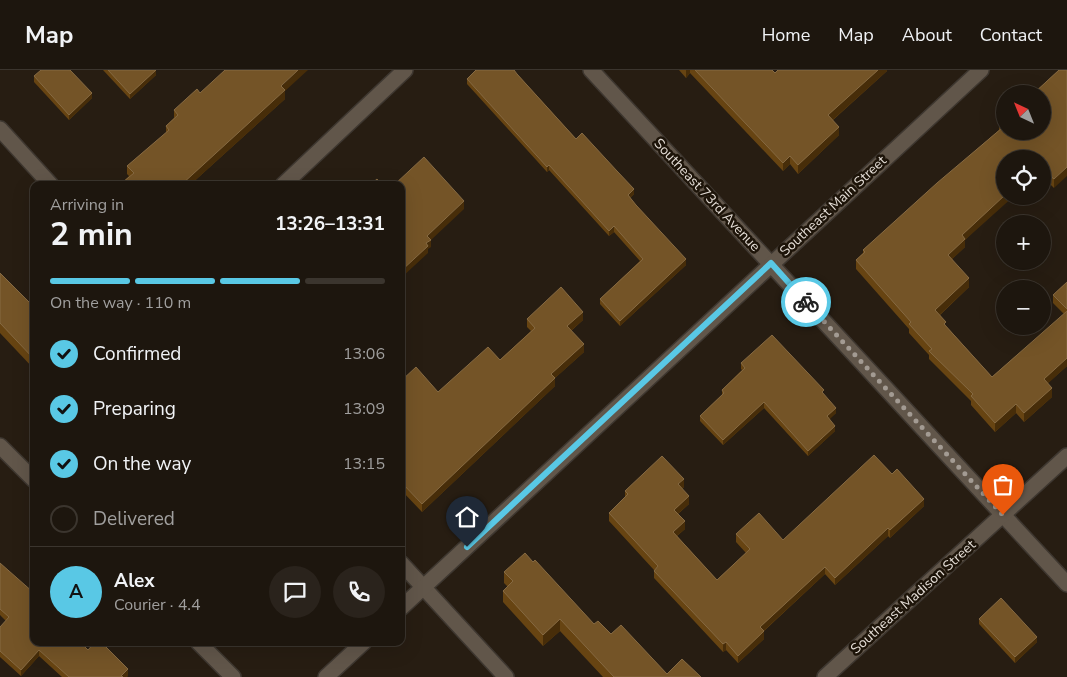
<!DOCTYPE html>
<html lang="en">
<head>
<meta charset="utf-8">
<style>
	:root { --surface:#1d160e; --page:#2a231c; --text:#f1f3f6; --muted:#a09f9e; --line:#3b352e; --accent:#59c8e5 }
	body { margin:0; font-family:"Nunito Sans",sans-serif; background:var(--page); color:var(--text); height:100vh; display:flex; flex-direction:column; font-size:19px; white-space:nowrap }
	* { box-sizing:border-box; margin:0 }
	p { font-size:16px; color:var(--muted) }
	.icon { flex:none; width:28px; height:28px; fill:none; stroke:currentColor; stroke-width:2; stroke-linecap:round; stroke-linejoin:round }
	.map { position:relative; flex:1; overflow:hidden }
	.panel { position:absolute; left:30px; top:111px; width:375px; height:465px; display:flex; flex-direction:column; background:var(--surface); border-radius:10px; box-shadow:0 5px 20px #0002,0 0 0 1px var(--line) }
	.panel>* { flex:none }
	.needle { width:32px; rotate:317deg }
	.fabs { position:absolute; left:996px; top:15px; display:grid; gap:10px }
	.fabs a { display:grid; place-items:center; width:55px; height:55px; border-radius:50%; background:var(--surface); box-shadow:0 5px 20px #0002,0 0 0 1px var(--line); font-size:25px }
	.pin { position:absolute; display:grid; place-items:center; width:42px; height:42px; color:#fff; margin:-51px -21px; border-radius:50% 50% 50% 0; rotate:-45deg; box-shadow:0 0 5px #0007 }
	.pin .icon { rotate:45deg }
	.courier { position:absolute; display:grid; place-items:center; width:50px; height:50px; margin:-25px; border:4px solid #59c8e5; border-radius:50%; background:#fff; color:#222; box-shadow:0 1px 6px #0007 }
	.overview em { font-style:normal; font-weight:700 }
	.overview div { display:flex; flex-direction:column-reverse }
	.overview { display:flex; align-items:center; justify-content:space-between; height:85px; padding:0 20px }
	h1 { font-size:32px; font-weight:700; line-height:38px }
	.bar { display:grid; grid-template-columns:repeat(4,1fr); gap:8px 5px; align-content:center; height:60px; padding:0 20px }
	.bar i { height:6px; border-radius:4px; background:var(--line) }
	.bar .selected { background:var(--accent) }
	.bar p { grid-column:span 4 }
	.line { display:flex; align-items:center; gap:12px; padding:0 20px; border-top:1px solid var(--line) }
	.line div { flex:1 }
	.round { display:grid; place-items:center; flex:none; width:52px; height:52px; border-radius:26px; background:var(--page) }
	ol { padding:0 20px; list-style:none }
	li { display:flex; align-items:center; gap:15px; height:55px }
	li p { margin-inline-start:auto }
	li .icon { padding:5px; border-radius:50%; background:var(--accent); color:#111; stroke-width:4 }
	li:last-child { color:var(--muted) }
	li i { width:28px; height:28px; border:2px solid var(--line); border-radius:50% }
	header { display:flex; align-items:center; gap:30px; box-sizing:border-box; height:70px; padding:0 25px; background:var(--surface); border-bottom:1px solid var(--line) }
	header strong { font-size:24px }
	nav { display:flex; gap:28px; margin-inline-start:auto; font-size:18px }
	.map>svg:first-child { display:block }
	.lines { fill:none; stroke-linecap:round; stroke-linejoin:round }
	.street-casing { stroke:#3e3730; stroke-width:18 }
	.street { stroke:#61564a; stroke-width:15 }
	.wall { fill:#674412 }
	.shaded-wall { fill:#472d09 }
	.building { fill:#745427; stroke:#866a43 }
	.done { stroke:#a39b93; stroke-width:5; stroke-dasharray:0 9 }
	.route { stroke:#59c8e5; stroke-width:6 }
	.labels { text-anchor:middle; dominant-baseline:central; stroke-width:5; stroke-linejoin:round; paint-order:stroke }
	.street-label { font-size:14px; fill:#e6dfd8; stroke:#1d1409 }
</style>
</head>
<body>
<header>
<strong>Map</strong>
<nav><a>Home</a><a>Map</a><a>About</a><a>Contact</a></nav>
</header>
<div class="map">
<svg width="1067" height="607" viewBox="0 0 1067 607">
	<rect width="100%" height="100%" fill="#271d12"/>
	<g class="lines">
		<g class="street-casing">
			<g id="street">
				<polyline points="591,0 1067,514"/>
				<polyline points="0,59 51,115"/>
				<polyline points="283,115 405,0"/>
				<polyline points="0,376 34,410"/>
				<polyline points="401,493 506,607"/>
				<polyline points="401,538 981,0"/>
				<polyline points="198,572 233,607"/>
				<polyline points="326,607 364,572"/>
				<polyline points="825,607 1067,386"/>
			</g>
		</g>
		<use href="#street" class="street"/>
	</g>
	<g class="wall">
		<polygon points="103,0 156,0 156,5 130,29"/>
		<polygon points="679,0 772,0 775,3 887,0 887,1 833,50 839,65 798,104 790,94 783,101 690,3 686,8"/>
		<polygon points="1059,0 1054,118 1049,113 1047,115 1042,111 1042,89 965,170 965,177 952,189 969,217 940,245 946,256 992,307 1064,244 1053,233 1053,225 1067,212 1067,296 1048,313 1052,327 1024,352 1016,343 995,362 971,335 971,331 929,289 929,285 909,263 909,259 856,199 856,190 863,183 863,180 999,60 999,55"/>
		<polygon points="517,4 576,69 634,124 630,128 686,195 620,256 600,234 600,229 640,191 614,162 609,166 549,100 547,102 467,14 467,9"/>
		<polygon points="34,6 92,28 69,50 34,12"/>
		<polygon points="285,21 285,29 190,115 123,115 123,112 129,106 127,104 127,96 166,63 166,56 174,48 174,40 200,23"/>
		<polygon points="0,203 34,237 34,299 0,263"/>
		<polygon points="527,249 583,250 571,261 584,282 555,308 555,316 422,442 401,420 401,311 438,322 500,290 531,261 527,257"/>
		<polygon points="741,293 824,325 836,343 829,349 835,361 808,386 764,338 723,375 700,351 700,346 722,325 722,320 742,300 741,299"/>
		<polygon points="892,404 924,436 890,468 888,466 835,515 825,504 764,561 764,569 738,593 726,580 723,582 654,508 654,500 609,451 609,443 625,427 625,421 684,417 682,419 689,434 678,444 685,459 677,466 717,510 746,483 736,472 736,464 783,470"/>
		<polygon points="0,493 34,572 88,580 128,606 126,607 62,607 39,586 21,606 0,587 0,557 6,551 0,545"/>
		<polygon points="504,502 611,564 667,604 701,607 603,607 560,561 543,576 503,532 503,521 508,517 504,513"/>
		<polygon points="979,549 1037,572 1015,593 979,554"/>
	</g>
	<g class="shaded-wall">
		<polygon points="156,0 156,5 130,29 130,24"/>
		<polygon points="298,0 308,0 285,21 285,29 190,115 181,115"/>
		<polygon points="686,0 690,0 690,3 686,8"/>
		<polygon points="878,0 887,0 887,1 828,54 828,45"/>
		<polygon points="92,23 92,28 69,50 69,45"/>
		<polygon points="839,57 839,65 798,104 798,95"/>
		<polygon points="790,86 790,94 783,101 783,93"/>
		<polygon points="549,95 549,100 547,102 547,97"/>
		<polygon points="1067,97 1067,106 1054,118 1054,109"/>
		<polygon points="1049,105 1049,113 1047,115 1047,107"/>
		<polygon points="634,119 634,124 628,130 628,125"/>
		<polygon points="1005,125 1005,126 1014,126 965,170 965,177 948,193 948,185 962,165"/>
		<polygon points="464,131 464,139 431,170 431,177 428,179 428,183 401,208 401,201 427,166"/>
		<polygon points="614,156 614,162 609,166 609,161"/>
		<polygon points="686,189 686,195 620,256 620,251"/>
		<polygon points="969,208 969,217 935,249 935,240"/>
		<polygon points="583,242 583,250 567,264 567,256"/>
		<polygon points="584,274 584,282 555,308 555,316 422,442 422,434 551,304"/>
		<polygon points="1067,288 1067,296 1044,317 1044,309"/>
		<polygon points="1052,318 1052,327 1024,352 1024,343"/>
		<polygon points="764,332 764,338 723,375 723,370"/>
		<polygon points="1016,334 1016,343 995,362 995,353"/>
		<polygon points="836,338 836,343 827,352 827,346"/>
		<polygon points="835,356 835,361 808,386 808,381"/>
		<polygon points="684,409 684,417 678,422 678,414"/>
		<polygon points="689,426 689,434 674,447 674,440"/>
		<polygon points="924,429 924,436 890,468 890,460"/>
		<polygon points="685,451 685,459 673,469 673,462"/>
		<polygon points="888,458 888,466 835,515 835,508"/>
		<polygon points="825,497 825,504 760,564 760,557"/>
		<polygon points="560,549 560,561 543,576 543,565"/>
		<polygon points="764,561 764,569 738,593 738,586"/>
		<polygon points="1037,567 1037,572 1015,593 1015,587"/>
		<polygon points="726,572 726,580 723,582 723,574"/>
		<polygon points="39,580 39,586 21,606 21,600"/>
		<polygon points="128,599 128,606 126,607 121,607 121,606"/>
	</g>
	<g class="building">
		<polygon points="41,0 70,0 92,23 69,45 34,6"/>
		<polygon points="108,0 156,0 130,24"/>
		<polygon points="225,0 298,0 281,16 285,20 181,115 125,115 123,112 134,103 127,96 169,60 166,56 178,45 174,40 197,19 200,23"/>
		<polygon points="476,0 514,0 517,4 576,69 582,63 617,101 634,119 628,125 636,135 686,189 620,251 600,229 643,189 614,156 609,161 549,95 547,97 467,9"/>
		<polygon points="695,0 772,0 775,3 778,0 878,0 828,45 839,57 798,95 790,86 783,93"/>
		<polygon points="1059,0 1067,0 1067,97 1054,109 1049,105 1047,107 1042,102 1042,89 1005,89 1005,125 962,165 965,169 948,185 969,208 935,240 946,252 944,254 992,307 1067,241 1067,288 1044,309 1052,318 1024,343 1016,334 995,353 971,326 973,324 929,281 932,279 909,254 911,252 856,190 865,182 863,180 937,113 1002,58 999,55 1005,50 1005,61 1042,61 1042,24 1033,24"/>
		<polygon points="424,87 464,131 427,166 431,170 426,173 428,176 401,201 401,115 394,115"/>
		<polygon points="377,109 382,115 370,115"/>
		<polygon points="0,203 34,237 34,289 0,253"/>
		<polygon points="1067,212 1067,239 1053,225"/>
		<polygon points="561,217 583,242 567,256 584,274 551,304 555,308 422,434 401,412 401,311 416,297 438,322 488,277 500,290 535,258 527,249"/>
		<polygon points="772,265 824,320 822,322 836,338 827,346 835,356 808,381 764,332 723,370 700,346 724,323 722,320 745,298 741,293"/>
		<polygon points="874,385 892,404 897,399 924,429 890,460 888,458 835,508 825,497 760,557 764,561 738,586 726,572 723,574 654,501 658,496 609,443 628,424 625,421 662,386 684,409 678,414 689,426 674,440 685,451 673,462 717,510 750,479 736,464 759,443 783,470"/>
		<polygon points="525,483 533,492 535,490 594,554 598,551 611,564 621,555 667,604 682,589 701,607 614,607 560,549 543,565 503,521 513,511 504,502"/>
		<polygon points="0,493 34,523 34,572 80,572 88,580 95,572 101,572 128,599 121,606 123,607 69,607 39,580 21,600 0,581 0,557 9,547 0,539"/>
		<polygon points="1001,528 1037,567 1015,587 979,549"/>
	</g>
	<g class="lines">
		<polyline class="done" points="806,232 1003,445"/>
		<polyline class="route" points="467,477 771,193 806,232"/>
	</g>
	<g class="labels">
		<g class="street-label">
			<text transform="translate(707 125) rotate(47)">Southeast 73rd Avenue</text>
			<text transform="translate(833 136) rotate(-43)">Southeast Main Street</text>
			<text transform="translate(913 527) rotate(-42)">Southeast Madison Street</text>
		</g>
	</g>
</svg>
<div class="fabs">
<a><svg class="needle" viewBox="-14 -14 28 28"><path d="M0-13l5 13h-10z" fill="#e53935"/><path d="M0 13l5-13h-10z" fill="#a09f9e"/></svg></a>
<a><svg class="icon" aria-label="locate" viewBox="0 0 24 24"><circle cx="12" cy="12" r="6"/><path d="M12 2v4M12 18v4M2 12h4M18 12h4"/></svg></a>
<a>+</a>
<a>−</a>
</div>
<div class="pin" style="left:1003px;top:445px;background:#ea580c"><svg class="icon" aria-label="bag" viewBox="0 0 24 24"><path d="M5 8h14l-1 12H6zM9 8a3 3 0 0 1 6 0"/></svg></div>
<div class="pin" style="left:467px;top:477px;background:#1f2937"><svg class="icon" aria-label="home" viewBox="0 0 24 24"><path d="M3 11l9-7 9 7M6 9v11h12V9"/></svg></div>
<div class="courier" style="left:806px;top:232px"><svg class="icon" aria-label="bike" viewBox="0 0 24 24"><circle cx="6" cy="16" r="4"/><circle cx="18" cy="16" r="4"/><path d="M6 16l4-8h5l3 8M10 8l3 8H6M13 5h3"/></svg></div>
<section class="panel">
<div class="overview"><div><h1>2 min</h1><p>Arriving in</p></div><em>13:26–13:31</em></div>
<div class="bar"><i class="selected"></i><i class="selected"></i><i class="selected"></i><i></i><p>On the way · 110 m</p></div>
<ol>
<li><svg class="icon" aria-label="check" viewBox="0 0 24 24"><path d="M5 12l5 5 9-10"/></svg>Confirmed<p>13:06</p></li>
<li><svg class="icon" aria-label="check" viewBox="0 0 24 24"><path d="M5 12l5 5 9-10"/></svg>Preparing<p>13:09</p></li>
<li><svg class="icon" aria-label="check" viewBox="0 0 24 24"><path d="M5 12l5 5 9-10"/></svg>On the way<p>13:15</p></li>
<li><i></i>Delivered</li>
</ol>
<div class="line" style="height:90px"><b class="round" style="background:var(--accent);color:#111">A</b><div><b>Alex</b><p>Courier · 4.4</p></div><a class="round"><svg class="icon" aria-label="chat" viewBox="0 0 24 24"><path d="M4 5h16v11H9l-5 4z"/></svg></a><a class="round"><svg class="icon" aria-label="phone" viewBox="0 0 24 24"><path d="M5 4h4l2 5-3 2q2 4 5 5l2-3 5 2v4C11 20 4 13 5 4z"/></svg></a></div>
</section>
</div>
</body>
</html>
